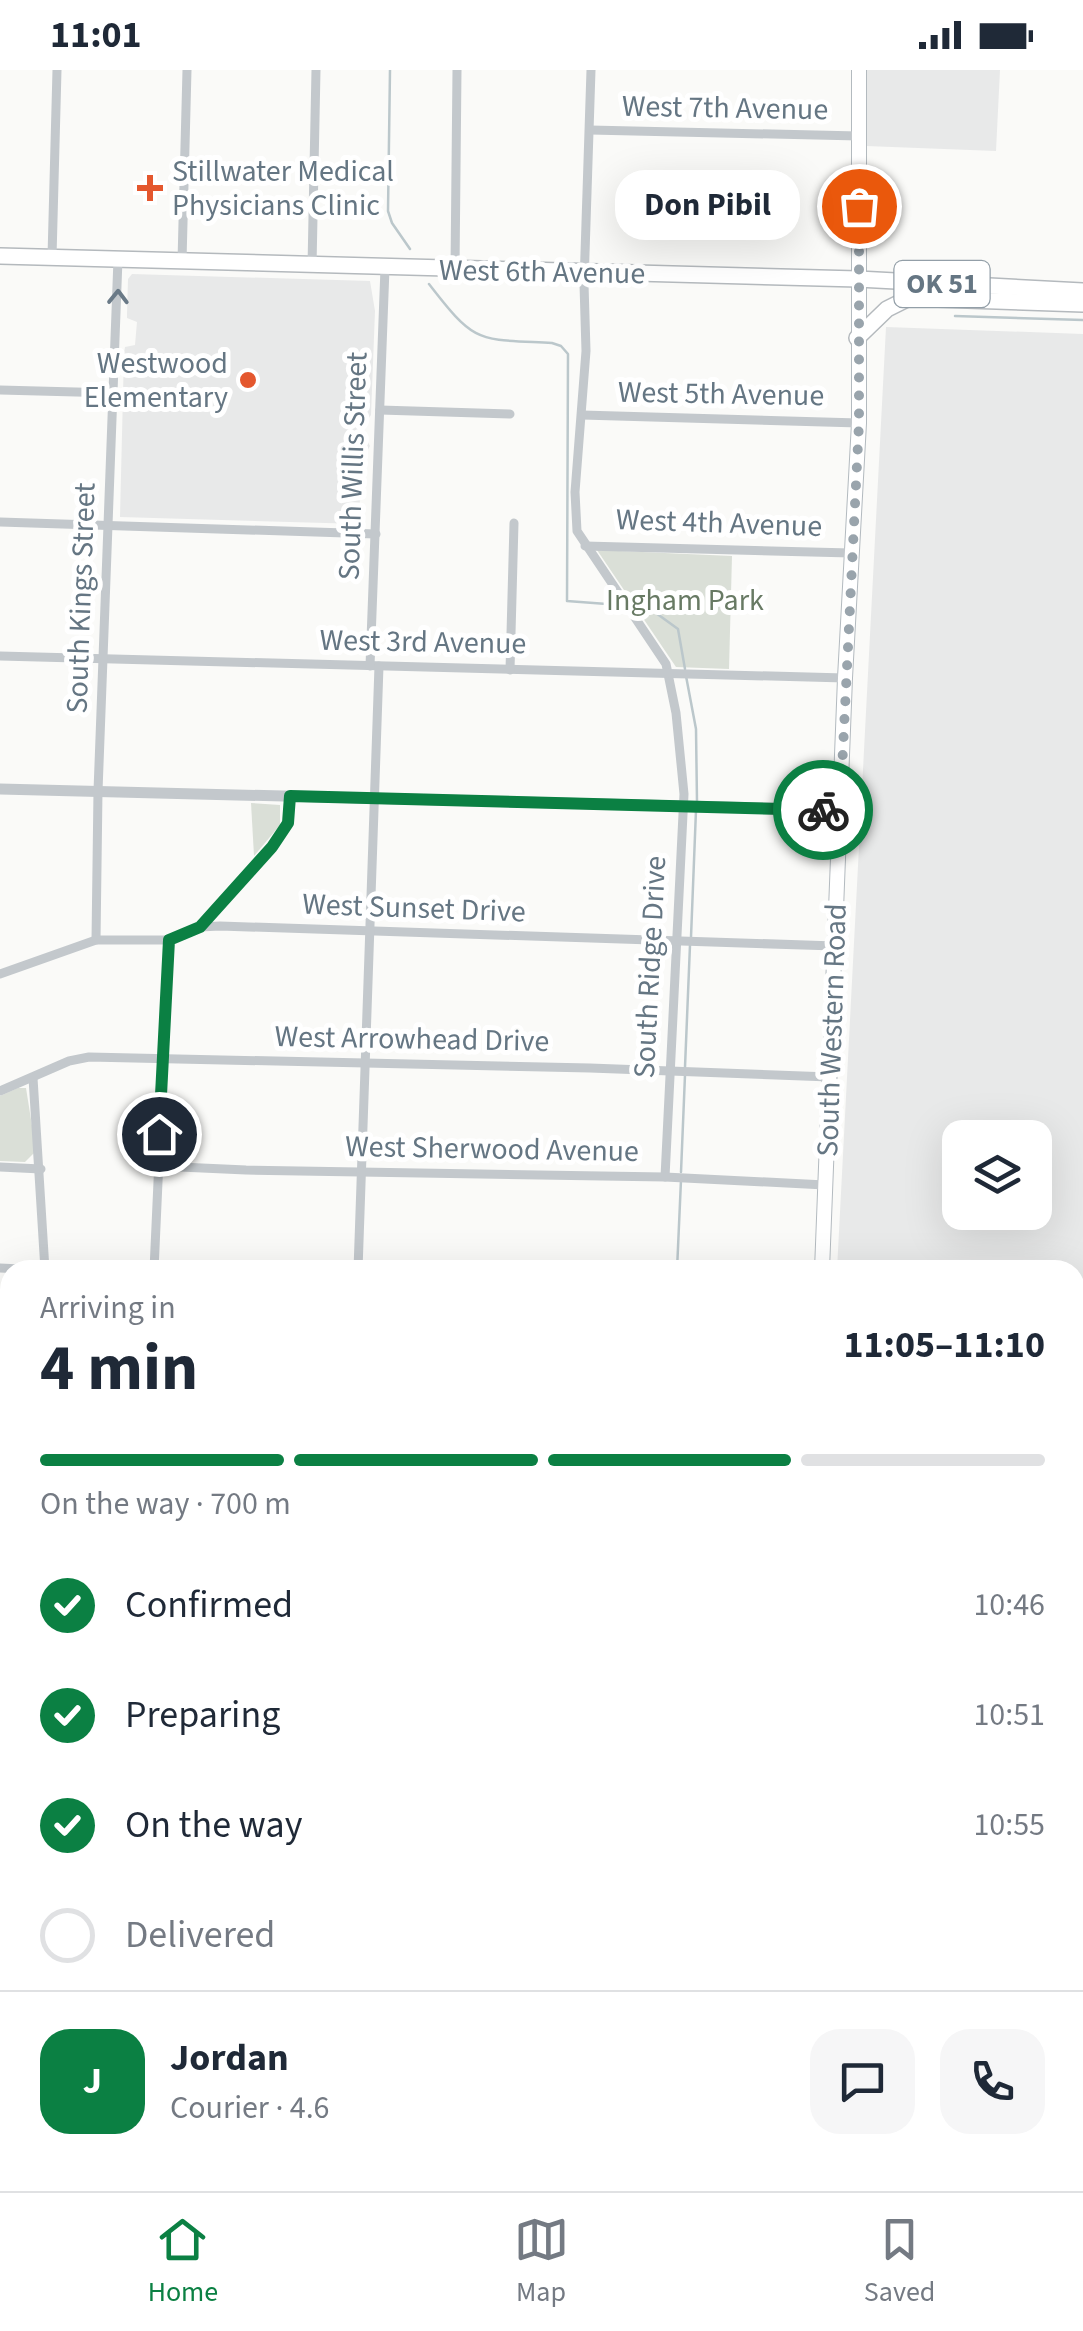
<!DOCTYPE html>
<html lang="en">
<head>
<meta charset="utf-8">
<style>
	:root { --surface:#fff; --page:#f6f6f7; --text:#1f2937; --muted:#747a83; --line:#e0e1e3; --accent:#0b8043 }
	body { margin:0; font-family:"Source Sans 3",sans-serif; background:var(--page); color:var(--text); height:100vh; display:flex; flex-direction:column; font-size:38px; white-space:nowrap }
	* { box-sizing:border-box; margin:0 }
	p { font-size:32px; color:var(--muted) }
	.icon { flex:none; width:55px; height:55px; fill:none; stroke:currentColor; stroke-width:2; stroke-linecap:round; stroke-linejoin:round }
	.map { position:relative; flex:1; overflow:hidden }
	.drawer { position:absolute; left:0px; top:1190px; width:1085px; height:932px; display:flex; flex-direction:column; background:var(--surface); border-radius:30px 30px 0 0; box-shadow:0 10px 40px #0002 }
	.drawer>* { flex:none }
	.tools { position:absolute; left:942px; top:1050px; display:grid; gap:20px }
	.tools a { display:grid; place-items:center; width:110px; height:110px; border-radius:20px; background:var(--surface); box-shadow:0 10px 40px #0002; font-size:50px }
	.pin { position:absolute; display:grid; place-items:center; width:85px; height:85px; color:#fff; margin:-42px; border:5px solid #fff; border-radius:50%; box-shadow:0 2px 10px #0007 }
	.courier { position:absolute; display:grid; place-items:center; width:100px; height:100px; margin:-50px; border:8px solid #0b8043; border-radius:50%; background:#fff; color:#222; box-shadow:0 2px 12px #0007 }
	.bubble { position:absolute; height:70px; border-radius:30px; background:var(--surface); box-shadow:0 10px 40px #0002; font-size:32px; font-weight:700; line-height:70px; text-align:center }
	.overview em { font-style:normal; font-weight:700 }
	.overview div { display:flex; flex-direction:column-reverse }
	.overview { display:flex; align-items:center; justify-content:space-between; height:170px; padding:0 40px }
	h1 { font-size:65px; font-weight:700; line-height:75px }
	.bar { display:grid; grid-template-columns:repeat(4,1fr); gap:15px 10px; align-content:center; height:120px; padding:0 40px }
	.bar i { height:12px; border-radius:8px; background:var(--line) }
	.bar .on { background:var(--accent) }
	.bar p { grid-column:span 4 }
	.line { display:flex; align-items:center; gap:25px; padding:0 40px; border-top:2px solid var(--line) }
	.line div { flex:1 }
	.round { display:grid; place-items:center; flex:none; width:105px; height:105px; border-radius:30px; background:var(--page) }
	ol { padding:0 40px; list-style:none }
	li { display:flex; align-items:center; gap:30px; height:110px }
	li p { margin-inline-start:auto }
	li .icon { padding:10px; border-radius:50%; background:var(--accent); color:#fff; stroke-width:4 }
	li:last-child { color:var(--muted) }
	li i { width:55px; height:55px; border:5px solid var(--line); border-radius:50% }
	.status { display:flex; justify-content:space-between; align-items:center; height:70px; padding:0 50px; background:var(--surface); direction:ltr }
	.status svg { height:28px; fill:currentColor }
	.tabs { display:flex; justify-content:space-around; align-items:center; height:140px; border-top:2px solid var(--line); background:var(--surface); font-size:28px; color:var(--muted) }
	.tabs a { display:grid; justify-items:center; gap:5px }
	.tabs .on { color:var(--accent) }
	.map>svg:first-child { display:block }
	.built { fill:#e8e9e9; fill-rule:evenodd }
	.green { fill:#dadfd7 }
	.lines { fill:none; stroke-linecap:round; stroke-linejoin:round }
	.stream { stroke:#bbc7cb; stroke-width:2.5 }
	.secondary-casing { stroke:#b3babf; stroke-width:16 }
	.trunk-casing { stroke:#b4b9bd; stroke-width:18 }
	.minor { stroke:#c3c8cc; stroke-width:9 }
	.tertiary { stroke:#c3c8cc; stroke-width:11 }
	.secondary { stroke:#fff; stroke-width:14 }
	.trunk { stroke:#fff; stroke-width:15 }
	.oneway { stroke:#6a7a87 }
	.done { stroke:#99a4ac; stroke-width:10; stroke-dasharray:0 18 }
	.route { stroke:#0b8043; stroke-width:12 }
	.poi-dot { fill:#e4572e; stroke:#fff; stroke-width:4 }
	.labels { text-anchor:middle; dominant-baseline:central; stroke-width:10; stroke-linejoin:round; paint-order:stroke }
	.shield { fill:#fff; stroke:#939fa8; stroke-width:2.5 }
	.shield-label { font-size:28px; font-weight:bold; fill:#657683 }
	.street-label { font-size:30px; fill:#657683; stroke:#fff }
	.poi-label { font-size:30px; fill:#657683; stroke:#fff; text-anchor:start }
	.park-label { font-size:30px; fill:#687a64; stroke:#fff }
</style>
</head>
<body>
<div class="status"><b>11:01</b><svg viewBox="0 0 49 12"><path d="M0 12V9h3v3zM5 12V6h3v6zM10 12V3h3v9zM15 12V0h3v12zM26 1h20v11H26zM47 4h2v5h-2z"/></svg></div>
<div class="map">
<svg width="1083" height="2121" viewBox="0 0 1083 2121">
	<rect width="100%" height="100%" fill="#fafaf8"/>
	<g class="built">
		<polygon points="865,0 1000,0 996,81 866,76"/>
		<polygon points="132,204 370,211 375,241 371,345 361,359 370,376 358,398 361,454 120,447 124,283 125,277 135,275 137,252 127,248 127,244 128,209"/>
		<path d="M886,257L1083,264V2121H0V1255L10,1256V2112H1075V1200H837ZM960,1068H1035V1142H960Z"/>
	</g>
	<g class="green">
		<polygon points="597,480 732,486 729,599 676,597"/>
		<polygon points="251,733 280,735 280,755 254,786"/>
		<polygon points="18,1018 26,1018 36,1081 25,1092 0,1091 0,1026"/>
		<polygon points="0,1517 10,1518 10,1771 0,1771"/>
	</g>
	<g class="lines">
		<g class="stream">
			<polyline points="390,0 388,141 392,153 410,179"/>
			<path d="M429,214C476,275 477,269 552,273L561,276L568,284L567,531L620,535"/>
			<polyline points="955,246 1083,250"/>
			<polyline points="633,536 649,538 678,559 685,599"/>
			<polyline points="686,606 696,659 697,732"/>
			<polyline points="691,867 696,740"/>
			<polyline points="685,997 690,875"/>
			<polyline points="681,1102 685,1005"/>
			<polyline points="677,1200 681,1110"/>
			<polyline points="696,2112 697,2121"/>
		</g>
		<g class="secondary-casing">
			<g id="secondary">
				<polyline points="859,136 859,0"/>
				<polyline points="822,1200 845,608 859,353 859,164"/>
				<polyline points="0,1780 10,1781"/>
				<polyline points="780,2121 780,2112"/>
			</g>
		</g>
		<g class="trunk-casing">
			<g id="trunk">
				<polyline points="0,186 858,209 1083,221"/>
				<polyline points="857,268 887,239 909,228 1083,234"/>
			</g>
		</g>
		<g class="minor">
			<polyline points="591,0 584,214 586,281 575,422 577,461 666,594 676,643 684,724 665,1107"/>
			<polyline points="590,60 859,66"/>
			<polyline points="52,187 57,0"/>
			<polyline points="182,191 187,0"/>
			<polyline points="312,196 316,0"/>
			<polyline points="455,199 457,0"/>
			<polyline points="0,320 114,323"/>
			<polyline points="380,340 510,344"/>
			<polyline points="582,345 859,353"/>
			<polyline points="0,452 376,464"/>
			<polyline points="585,476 851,483"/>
			<polyline points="0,586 845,608"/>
			<polyline points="370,596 385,198"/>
			<polyline points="510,600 514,453"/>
			<polyline points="200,857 272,777 288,753 291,726"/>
			<polyline points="96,870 98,721 118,189"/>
			<polyline points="0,904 96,870 169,870 200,857 220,856 835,876"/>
			<polyline points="33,1008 45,1200"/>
			<polyline points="0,1021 69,991 89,987 590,998 830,1007"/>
			<polyline points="158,1096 246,1100 665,1107 825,1115"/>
			<polyline points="0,1097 41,1099"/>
			<polyline points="0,1198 40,1200"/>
			<polyline points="154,1200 169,870"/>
			<polyline points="358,1200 379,596"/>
			<polyline points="275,2112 275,2121"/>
			<polyline points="516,2121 517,2112"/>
		</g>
		<g class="tertiary">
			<polyline points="859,164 859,136"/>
			<polyline points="0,719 840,740"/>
			<polyline points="1075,1283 1083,1283"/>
			<polyline points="0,1486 10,1486"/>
		</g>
		<use href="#secondary" class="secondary"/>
		<use href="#trunk" class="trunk"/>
	</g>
	<defs><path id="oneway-chevron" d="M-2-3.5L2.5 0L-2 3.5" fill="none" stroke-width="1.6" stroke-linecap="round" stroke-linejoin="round" transform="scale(2.5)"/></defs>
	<use class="oneway" href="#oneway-chevron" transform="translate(118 227) rotate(-89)"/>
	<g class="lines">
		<polyline class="done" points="823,740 840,740 859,353 859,136"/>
		<polyline class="route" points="159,1064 169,870 200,857 272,777 288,753 290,726 823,740"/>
	</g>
	<g class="poi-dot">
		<path d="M145 103h10v10h10v10h-10v10h-10v-10h-10v-10h10z"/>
		<circle cx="248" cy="310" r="10"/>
	</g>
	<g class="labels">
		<rect class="shield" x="894.5" y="191" width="95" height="46" rx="8"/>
		<g class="shield-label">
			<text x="942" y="214">OK 51</text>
		</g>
		<g class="street-label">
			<text transform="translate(725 38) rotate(1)">West 7th Avenue</text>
			<text transform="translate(542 202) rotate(1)">West 6th Avenue</text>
			<text transform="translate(721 324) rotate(1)">West 5th Avenue</text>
			<text transform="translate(353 396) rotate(-88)">South Willis Street</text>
			<text transform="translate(719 453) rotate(2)">West 4th Avenue</text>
			<text transform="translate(81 528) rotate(-88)">South Kings Street</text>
			<text transform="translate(423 572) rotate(1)">West 3rd Avenue</text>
			<text transform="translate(414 838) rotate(2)">West Sunset Drive</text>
			<text transform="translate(650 897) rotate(-87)">South Ridge Drive</text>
			<text transform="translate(832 960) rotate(-88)">South Western Road</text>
			<text transform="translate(412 969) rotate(1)">West Arrowhead Drive</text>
			<text transform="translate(492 1079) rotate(1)">West Sherwood Avenue</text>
		</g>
		<g class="poi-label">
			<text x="172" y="101">Stillwater Medical<tspan x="172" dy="34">Physicians Clinic</tspan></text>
			<text x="228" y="293" text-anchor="end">Westwood<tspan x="228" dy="34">Elementary</tspan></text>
		</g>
		<g class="park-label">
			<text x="685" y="530">Ingham Park</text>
		</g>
	</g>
</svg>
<div class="tools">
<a><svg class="icon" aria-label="layers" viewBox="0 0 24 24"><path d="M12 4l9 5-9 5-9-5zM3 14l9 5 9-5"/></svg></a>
</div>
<div class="pin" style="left:859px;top:136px;background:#ea580c"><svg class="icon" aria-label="bag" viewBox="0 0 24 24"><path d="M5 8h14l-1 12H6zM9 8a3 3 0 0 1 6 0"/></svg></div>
<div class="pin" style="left:159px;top:1064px;background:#1f2937"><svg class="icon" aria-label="home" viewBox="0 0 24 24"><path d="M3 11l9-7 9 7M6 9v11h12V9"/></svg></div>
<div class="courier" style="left:823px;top:740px"><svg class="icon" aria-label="bike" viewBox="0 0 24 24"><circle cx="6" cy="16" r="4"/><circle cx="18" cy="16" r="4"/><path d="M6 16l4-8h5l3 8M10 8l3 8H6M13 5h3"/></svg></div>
<div class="bubble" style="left:615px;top:100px;width:185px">Don Pibil</div>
<section class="drawer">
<div class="overview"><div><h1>4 min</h1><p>Arriving in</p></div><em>11:05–11:10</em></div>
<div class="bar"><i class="on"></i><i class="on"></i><i class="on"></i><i></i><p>On the way · 700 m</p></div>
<ol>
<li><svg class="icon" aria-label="check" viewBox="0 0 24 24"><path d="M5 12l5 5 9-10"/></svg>Confirmed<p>10:46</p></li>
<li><svg class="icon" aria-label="check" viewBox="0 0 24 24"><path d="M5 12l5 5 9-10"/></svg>Preparing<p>10:51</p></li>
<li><svg class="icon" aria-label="check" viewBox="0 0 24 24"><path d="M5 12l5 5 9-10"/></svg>On the way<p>10:55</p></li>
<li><i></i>Delivered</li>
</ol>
<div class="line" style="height:180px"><b class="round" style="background:var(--accent);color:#fff">J</b><div><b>Jordan</b><p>Courier · 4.6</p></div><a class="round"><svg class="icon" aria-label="chat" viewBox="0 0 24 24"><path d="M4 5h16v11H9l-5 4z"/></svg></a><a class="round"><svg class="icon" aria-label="phone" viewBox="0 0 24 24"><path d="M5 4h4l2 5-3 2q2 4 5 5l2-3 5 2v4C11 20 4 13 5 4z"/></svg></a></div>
</section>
</div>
<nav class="tabs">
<a class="on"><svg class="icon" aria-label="home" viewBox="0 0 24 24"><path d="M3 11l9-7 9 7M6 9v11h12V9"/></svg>Home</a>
<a><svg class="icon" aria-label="map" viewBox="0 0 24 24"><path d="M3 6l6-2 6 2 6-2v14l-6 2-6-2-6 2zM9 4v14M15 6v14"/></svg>Map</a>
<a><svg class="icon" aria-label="saved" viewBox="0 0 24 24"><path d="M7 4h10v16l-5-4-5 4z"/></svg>Saved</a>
</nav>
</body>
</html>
